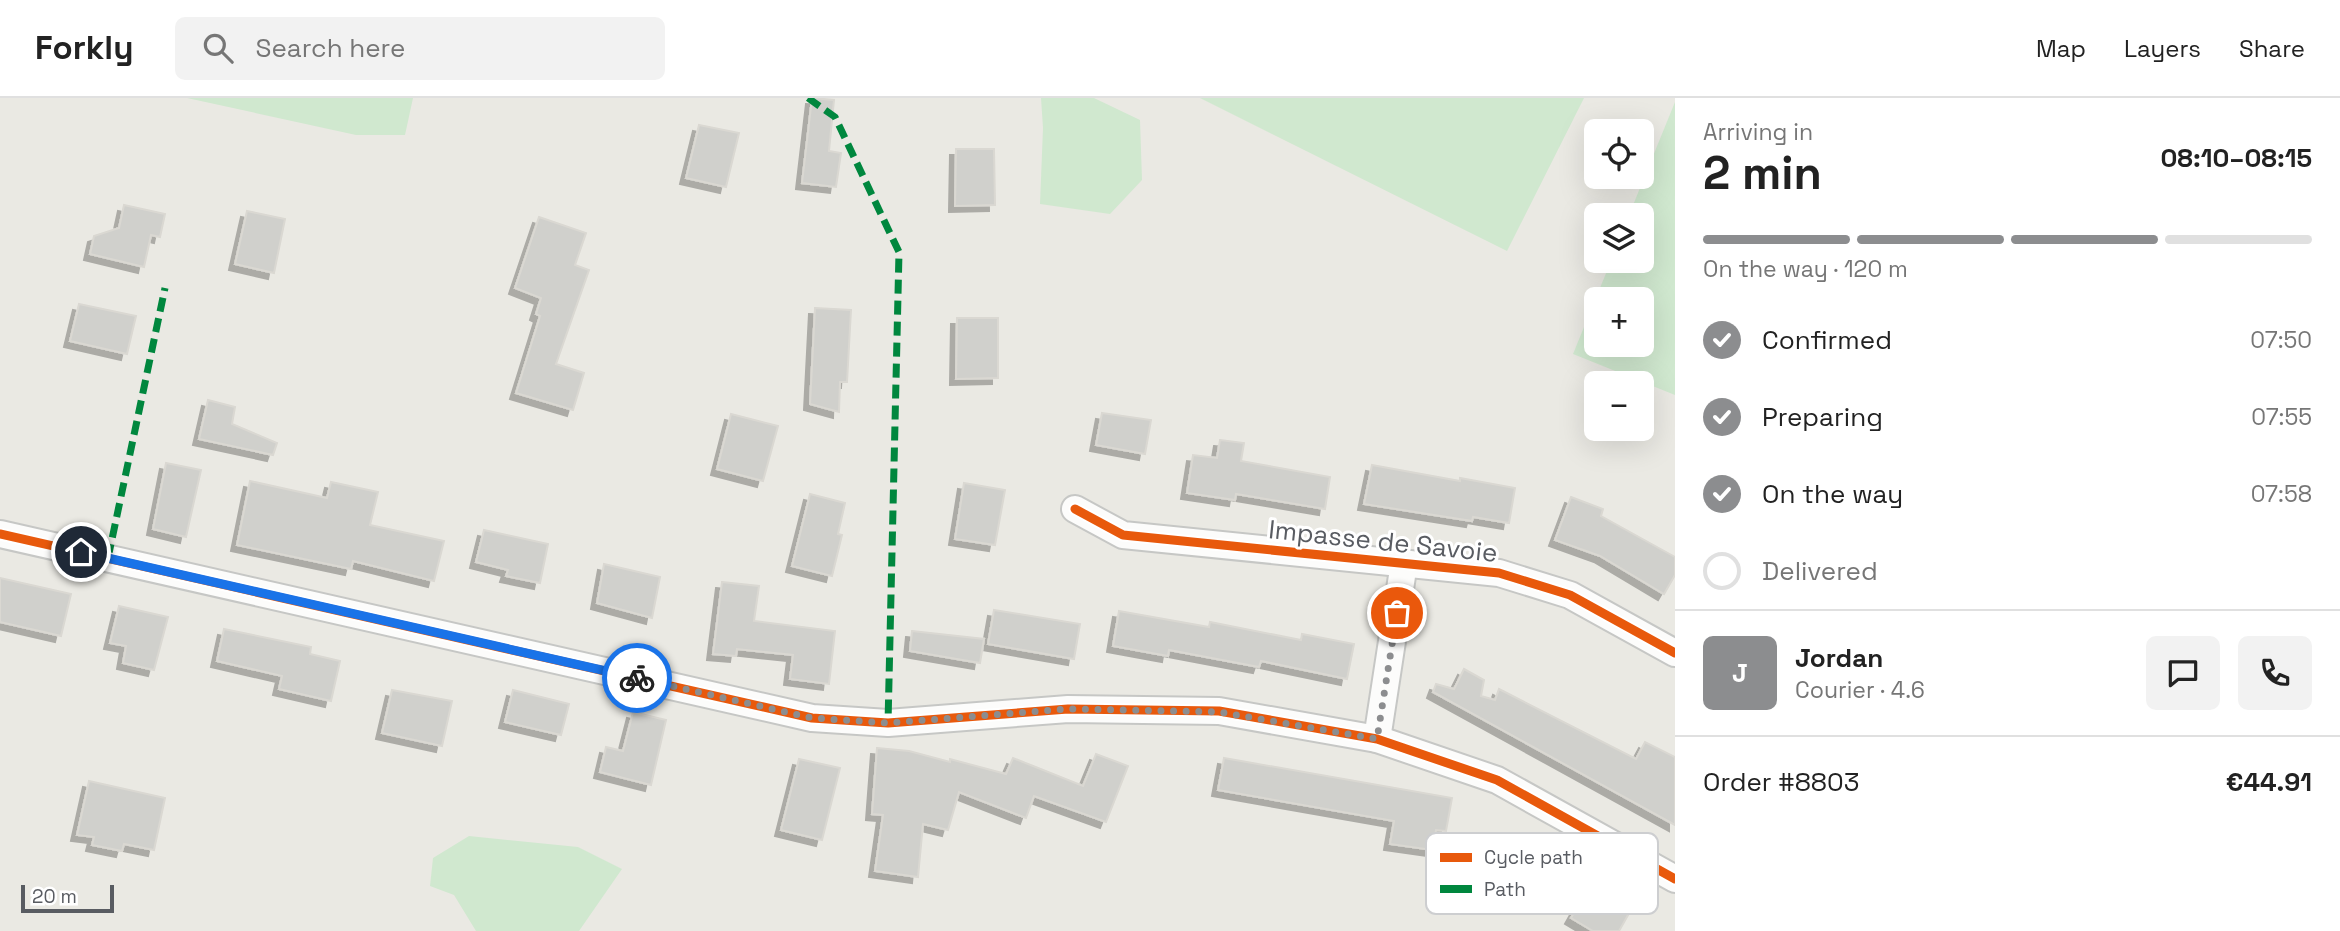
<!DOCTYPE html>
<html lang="en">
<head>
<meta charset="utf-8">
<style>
	:root { --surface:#fff; --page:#f2f2f2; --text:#222; --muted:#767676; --line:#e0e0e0; --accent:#8c8d8f }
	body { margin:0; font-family:"Space Grotesk",sans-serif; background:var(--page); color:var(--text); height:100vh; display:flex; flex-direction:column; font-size:26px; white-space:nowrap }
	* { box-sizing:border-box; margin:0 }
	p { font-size:23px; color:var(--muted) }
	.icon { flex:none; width:38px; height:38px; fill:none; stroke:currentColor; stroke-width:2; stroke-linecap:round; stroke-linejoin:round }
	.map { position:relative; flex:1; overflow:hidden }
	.panel { display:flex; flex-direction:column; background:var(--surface); width:665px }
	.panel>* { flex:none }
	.tools { position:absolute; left:1584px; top:21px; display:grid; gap:14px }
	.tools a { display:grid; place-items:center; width:70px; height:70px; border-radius:10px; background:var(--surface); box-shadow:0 7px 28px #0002; font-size:35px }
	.scale { position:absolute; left:21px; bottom:18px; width:93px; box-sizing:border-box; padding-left:7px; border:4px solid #595c62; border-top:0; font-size:19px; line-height:24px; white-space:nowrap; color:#595c62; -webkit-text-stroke:5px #fff; paint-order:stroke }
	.pin { position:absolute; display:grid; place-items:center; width:60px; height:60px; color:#fff; margin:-30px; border:4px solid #fff; border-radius:50%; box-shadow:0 2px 7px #0007 }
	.courier { position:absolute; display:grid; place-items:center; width:70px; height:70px; margin:-35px; border:5px solid #1a73e8; border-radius:50%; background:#fff; color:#222; box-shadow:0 2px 9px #0007 }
	.summary em { font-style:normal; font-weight:700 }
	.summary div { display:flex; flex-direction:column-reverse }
	.summary { display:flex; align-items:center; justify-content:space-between; height:119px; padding:0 28px }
	h1 { font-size:46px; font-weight:700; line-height:52px }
	.bar { display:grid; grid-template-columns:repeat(4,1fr); gap:10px 7px; align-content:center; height:84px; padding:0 28px }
	.bar i { height:9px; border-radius:5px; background:var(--line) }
	.bar .active { background:var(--accent) }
	.bar p { grid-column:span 4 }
	.line { display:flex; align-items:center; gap:18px; padding:0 28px; border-top:2px solid var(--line) }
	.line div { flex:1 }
	.round { display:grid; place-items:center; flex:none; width:74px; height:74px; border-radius:10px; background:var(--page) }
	ol { padding:0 28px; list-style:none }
	li { display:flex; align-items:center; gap:21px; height:77px }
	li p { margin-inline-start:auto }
	li .icon { padding:7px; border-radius:50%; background:var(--accent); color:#fff; stroke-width:4 }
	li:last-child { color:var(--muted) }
	li i { width:38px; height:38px; border:4px solid var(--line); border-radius:50% }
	header { display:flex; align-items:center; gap:42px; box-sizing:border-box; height:98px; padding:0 35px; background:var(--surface); border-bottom:2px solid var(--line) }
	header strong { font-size:33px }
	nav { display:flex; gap:38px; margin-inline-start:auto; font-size:24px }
	.search { width:490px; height:63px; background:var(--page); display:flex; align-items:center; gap:18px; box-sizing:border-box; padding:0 24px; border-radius:10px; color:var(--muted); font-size:26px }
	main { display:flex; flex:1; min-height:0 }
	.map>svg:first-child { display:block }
	.green { fill:#d0e8cf; fill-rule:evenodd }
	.building { fill:#d0d0cc; stroke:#dad8d2; stroke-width:2; filter:url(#shadow) }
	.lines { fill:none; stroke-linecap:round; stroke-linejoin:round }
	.street-casing { stroke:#c6c7c5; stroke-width:30 }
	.street { stroke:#fcfcfb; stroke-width:26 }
	.quiet { stroke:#00873e; stroke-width:7; stroke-dasharray:14 7; stroke-linecap:butt }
	.cycleway-casing { stroke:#fff; stroke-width:13 }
	.cycleway { stroke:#e8590c; stroke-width:9 }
	.done { stroke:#8c8d8f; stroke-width:7; stroke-dasharray:0 12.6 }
	.route { stroke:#1a73e8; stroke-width:9 }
	.labels { text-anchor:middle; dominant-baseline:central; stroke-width:6; stroke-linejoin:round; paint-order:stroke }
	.street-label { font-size:26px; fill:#595c62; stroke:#fff }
	.key { fill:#fff; stroke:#cdced0; stroke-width:2 }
	.key-label { font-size:19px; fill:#595c62 }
</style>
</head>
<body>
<header>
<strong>Forkly</strong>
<div class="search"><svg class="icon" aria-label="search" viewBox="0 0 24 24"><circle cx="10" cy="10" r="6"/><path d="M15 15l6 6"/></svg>Search here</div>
<nav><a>Map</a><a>Layers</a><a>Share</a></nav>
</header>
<main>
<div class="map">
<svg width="1675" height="833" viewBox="0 0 1675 833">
	<defs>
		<filter id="shadow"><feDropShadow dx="-6" dy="6" stdDeviation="0" flood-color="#0004"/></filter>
	</defs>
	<rect width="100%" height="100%" fill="#eae9e3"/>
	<g class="green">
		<polygon points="187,0 413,0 405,37 356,37"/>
		<polygon points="1041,0 1094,0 1140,22 1142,82 1110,116 1040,106 1043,30"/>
		<polygon points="1200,0 1584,0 1507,153"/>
		<path d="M1675,4V297L1573,256L1611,163H1642V117H1629ZM1642,201V247H1596V201Z"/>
		<polygon points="469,738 578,749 622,771 579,833 476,833 454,797 430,788 433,760"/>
	</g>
	<g class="building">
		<polygon points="812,0 834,2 829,53 841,55 836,89 802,85"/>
		<polygon points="699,27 739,35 726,89 686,80"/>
		<polygon points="956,51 994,51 995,107 955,108"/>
		<polygon points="124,107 165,116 160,139 151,137 144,169 90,156 94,138 119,130"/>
		<polygon points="247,113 285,121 274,175 235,166"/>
		<polygon points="539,119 586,135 575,167 589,172 556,266 584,275 573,312 516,295 540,218 536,216 541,200 515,190"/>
		<polygon points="79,206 136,218 127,256 70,243"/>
		<polygon points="815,210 851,212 847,284 840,284 839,314 810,306"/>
		<polygon points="957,220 998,220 998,280 956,281"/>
		<polygon points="208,302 235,309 232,326 277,345 273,357 199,341"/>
		<polygon points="1102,315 1151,322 1145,356 1096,347"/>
		<polygon points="731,316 778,328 763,383 717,371"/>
		<polygon points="1220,342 1244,345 1241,363 1330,379 1325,411 1236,396 1235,402 1187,395 1193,357 1217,360"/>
		<polygon points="166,365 201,372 186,439 153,431"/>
		<polygon points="1372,367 1460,383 1460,380 1515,390 1509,425 1473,419 1472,423 1364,406"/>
		<polygon points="250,383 327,400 331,384 378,394 370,427 444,443 434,483 353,463 351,471 237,447"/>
		<polygon points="964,385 1005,392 995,447 955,441"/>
		<polygon points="810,396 845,405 838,436 842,437 832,478 792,468"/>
		<polygon points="1571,399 1603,411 1601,418 1675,459 1675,477 1664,496 1600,458 1555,442"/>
		<polygon points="484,432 548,446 540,485 506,478 508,472 476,464"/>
		<polygon points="604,466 660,479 652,520 597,505"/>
		<polygon points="0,480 71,496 61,538 0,524"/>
		<polygon points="722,484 759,488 754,523 835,533 829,586 790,581 793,557 737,551 736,558 713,556"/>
		<polygon points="119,508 168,519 154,572 123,565 126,548 110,545"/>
		<polygon points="994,512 1080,526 1074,561 988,546"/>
		<polygon points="1119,513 1209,529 1210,524 1301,542 1302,536 1354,546 1347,581 1261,563 1259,569 1169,552 1168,558 1113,548"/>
		<polygon points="224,531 311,549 310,556 340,563 331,603 279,591 282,578 217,563"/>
		<polygon points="912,533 984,541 980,565 910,553"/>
		<polygon points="1464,571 1484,582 1481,598 1495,602 1499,591 1636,661 1645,644 1675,659 1675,727 1433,594 1436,586 1454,591"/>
		<polygon points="392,592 452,603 442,648 382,635"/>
		<polygon points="513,592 569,606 561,637 505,624"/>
		<polygon points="633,614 666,622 651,687 600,674 606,649 623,653"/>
		<polygon points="877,650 909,653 950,664 950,661 1006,676 1013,660 1083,688 1096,656 1128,668 1106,724 1034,698 1026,720 959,694 948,732 923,726 918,779 875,773 883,717 872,716"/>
		<polygon points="1224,660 1452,700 1446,733 1436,732 1432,752 1390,746 1394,723 1218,692"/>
		<polygon points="799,661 840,670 822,742 781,732"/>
		<polygon points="89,683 165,700 154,752 124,746 122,753 92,747 94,739 77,737"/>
		<polygon points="1590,786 1632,810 1619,833 1593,833 1571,820"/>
	</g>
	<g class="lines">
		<g class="street-casing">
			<g id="street">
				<polyline points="1075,411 1123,437 1499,475 1570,497 1675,555"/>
				<polyline points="0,436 812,620 888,625 1068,611 1219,613 1377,641 1497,682 1675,781"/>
				<polyline points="1377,641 1404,465"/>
			</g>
		</g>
		<use href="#street" class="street"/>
		<g class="quiet">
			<polyline points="808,0 835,19 899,154 888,625"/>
			<polyline points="108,460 165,190"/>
		</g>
		<g class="cycleway-casing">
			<g id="cycleway">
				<polyline points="1075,411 1123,437 1499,475 1570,497 1675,555"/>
				<polyline points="0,436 812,620 888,625 1068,611 1219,613 1377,641 1497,682 1675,781"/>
			</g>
		</g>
		<use href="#cycleway" class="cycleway"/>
	</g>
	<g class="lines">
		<polyline class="done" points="637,580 812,620 888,625 1068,611 1219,614 1377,641 1397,515"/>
		<polyline class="route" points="81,454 637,580"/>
	</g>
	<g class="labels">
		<g class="street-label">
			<text transform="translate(1383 443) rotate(6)">Impasse de Savoie</text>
		</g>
	</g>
	<rect x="1426" y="735" width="232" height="81" rx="10" class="key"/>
	<rect x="1440" y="755" width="32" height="9" fill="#e8590c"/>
	<rect x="1440" y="787" width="32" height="8" fill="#00873e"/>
	<g class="key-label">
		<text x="1484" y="766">Cycle path</text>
		<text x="1484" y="798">Path</text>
	</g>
</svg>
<div class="tools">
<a><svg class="icon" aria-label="locate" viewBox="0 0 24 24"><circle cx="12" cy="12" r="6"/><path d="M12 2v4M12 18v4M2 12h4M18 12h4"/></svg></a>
<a><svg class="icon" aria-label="layers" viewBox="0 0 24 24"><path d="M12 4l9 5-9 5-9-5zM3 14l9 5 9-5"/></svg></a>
<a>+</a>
<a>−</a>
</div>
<div class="scale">20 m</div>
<div class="pin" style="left:1397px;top:515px;background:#ea580c"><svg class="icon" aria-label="bag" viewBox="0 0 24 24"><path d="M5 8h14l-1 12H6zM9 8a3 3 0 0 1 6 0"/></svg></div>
<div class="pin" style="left:81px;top:454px;background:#1f2937"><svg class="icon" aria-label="home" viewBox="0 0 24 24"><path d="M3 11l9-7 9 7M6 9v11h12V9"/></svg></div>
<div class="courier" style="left:637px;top:580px"><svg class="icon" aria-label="bike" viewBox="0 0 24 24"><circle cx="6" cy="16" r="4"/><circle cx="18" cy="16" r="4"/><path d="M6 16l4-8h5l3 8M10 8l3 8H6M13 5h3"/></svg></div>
</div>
<section class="panel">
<div class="summary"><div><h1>2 min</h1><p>Arriving in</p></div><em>08:10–08:15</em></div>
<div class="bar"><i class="active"></i><i class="active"></i><i class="active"></i><i></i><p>On the way · 120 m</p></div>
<ol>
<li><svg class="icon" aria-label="check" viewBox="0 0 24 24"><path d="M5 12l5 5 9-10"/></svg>Confirmed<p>07:50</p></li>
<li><svg class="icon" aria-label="check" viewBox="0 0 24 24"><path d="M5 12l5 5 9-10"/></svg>Preparing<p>07:55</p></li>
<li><svg class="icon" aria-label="check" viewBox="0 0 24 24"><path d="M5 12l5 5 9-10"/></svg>On the way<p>07:58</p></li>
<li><i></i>Delivered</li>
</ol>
<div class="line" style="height:126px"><b class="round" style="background:var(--accent);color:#fff">J</b><div><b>Jordan</b><p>Courier · 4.6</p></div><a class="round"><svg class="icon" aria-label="chat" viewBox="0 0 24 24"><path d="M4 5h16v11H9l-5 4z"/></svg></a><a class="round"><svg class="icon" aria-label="phone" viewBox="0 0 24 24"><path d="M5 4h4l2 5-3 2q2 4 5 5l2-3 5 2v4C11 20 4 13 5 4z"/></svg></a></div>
<div class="line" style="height:91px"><div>Order #8803</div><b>€44.91</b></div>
</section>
</main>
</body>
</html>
